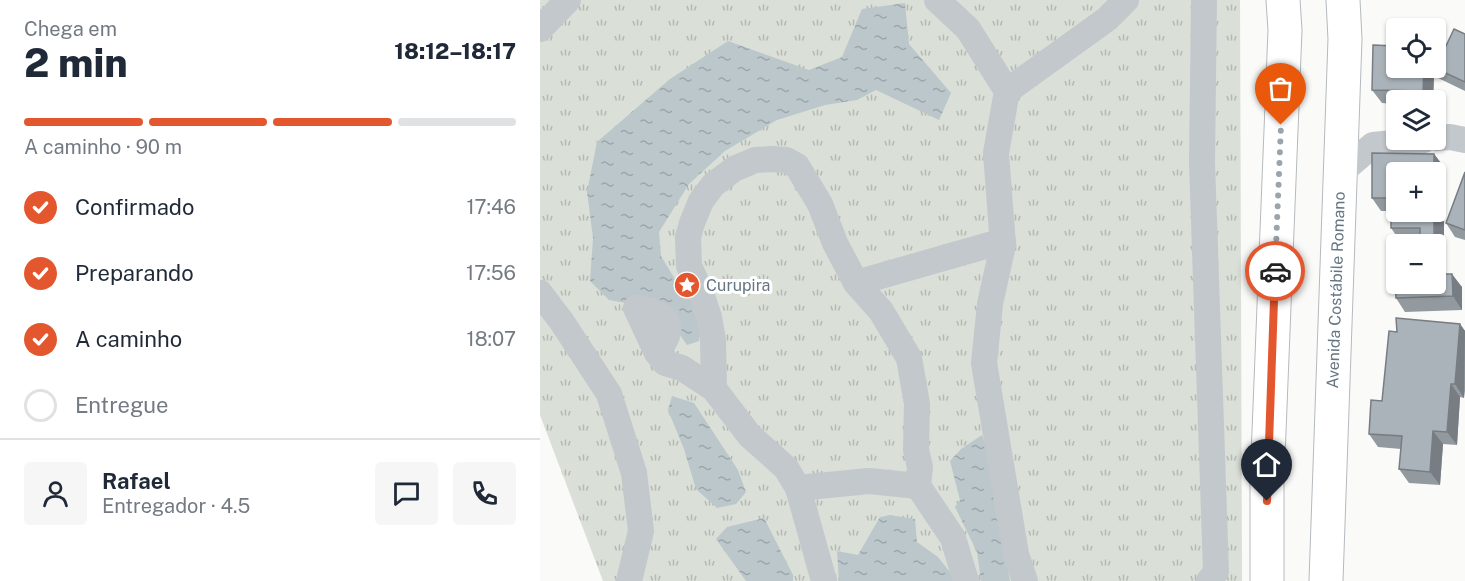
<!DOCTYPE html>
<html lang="pt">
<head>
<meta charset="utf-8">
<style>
	:root { --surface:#fff; --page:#f6f6f7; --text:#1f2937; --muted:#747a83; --line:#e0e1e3; --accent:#e4572e }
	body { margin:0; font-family:"Public Sans",sans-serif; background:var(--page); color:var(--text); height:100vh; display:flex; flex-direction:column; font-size:22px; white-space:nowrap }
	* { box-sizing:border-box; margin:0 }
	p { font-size:20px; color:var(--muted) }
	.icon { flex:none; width:33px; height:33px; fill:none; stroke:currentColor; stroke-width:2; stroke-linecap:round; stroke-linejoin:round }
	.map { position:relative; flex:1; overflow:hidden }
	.drawer { display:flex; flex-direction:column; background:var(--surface); width:540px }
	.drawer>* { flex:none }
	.tools { position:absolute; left:846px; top:18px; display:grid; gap:12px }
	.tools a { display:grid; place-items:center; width:60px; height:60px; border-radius:6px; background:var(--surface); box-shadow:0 2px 4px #0004; font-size:30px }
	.pin { position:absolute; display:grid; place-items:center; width:51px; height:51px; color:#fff; margin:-62px -26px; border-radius:50% 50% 50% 0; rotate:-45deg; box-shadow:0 0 6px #0007 }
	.pin .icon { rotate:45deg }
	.courier { position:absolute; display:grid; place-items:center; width:60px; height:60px; margin:-30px; border:4px solid #e4572e; border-radius:50%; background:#fff; color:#222; box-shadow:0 2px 8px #0007 }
	.head em { font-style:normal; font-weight:800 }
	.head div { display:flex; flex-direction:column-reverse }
	.head { display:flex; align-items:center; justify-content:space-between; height:102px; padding:0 24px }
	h1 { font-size:39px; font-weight:800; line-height:45px }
	.bar { display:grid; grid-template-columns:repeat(4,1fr); gap:9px 6px; align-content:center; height:72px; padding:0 24px }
	.bar i { height:8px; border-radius:4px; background:var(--line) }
	.bar .active { background:var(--accent) }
	.bar p { grid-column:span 4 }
	.line { display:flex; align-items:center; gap:15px; padding:0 24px; border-top:2px solid var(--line) }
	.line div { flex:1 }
	.round { display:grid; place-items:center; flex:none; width:63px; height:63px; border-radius:6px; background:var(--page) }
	ol { padding:0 24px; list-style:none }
	li { display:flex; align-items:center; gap:18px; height:66px }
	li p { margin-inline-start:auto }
	li .icon { padding:6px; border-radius:50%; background:var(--accent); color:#fff; stroke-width:4 }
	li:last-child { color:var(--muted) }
	li i { width:33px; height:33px; border:3px solid var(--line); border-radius:50% }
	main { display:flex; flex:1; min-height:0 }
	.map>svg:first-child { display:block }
	.park { fill:url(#park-tufts) }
	.water { fill:url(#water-ripples) }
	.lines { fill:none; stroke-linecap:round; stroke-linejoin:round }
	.major-casing { stroke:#b5babe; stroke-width:35 }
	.minor { stroke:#c3c8cc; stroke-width:26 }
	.major { stroke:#fff; stroke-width:33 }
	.wall { fill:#929a9f }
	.shaded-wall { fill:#777d82 }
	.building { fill:#aab3b9; stroke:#777d82; stroke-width:1.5 }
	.done { stroke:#99a4ac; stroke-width:6; stroke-dasharray:0 10.8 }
	.route { stroke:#e4572e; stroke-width:8 }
	.labels { text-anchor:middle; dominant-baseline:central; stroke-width:6; stroke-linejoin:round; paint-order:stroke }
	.poi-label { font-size:16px; fill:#657683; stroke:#fff; text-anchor:start }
	.street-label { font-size:16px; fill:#657683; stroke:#fff }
</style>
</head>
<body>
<main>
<section class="drawer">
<div class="head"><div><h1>2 min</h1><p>Chega em</p></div><em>18:12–18:17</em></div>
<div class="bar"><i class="active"></i><i class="active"></i><i class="active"></i><i></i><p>A caminho · 90 m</p></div>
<ol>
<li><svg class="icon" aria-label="check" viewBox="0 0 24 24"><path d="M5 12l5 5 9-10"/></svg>Confirmado<p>17:46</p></li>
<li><svg class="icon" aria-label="check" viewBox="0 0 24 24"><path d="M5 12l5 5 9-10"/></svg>Preparando<p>17:56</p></li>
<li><svg class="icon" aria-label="check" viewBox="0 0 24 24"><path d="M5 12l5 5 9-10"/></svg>A caminho<p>18:07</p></li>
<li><i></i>Entregue</li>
</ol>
<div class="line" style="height:108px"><a class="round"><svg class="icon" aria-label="person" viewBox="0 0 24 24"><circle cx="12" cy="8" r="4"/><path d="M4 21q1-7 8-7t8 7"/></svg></a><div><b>Rafael</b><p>Entregador · 4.5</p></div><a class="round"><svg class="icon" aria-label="chat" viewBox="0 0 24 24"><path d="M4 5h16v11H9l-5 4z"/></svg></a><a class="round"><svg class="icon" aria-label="phone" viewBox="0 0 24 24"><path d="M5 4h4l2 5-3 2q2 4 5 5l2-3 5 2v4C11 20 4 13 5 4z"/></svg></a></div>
</section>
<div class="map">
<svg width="925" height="581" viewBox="0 0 925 581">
	<defs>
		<pattern id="park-tufts" width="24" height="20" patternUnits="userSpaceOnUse" patternTransform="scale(1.5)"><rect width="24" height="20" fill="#dadfd7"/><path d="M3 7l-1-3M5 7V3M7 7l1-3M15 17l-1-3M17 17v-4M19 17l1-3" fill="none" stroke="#b4b9b4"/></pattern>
		<pattern id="water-ripples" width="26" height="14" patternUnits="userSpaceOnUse" patternTransform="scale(1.5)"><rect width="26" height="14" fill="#bbc7cb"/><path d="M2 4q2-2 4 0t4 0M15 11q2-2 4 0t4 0" fill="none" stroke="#9ca6aa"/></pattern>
	</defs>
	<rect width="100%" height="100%" fill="#fafaf8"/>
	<polygon class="park" points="0,0 700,0 702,581 63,581 0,415"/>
	<g class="water">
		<polygon points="365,3 369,44 411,93 399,120 336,90 317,100 285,105 237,120 185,151 149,184 119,232 121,256 141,289 159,311 159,341 147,345 119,304 102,306 69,300 50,281 53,238 47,192 57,142 130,79 188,41 269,70 302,57 322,9"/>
		<polygon points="132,396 154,403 198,470 206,492 196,504 177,508 156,489 144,449 128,410"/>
		<polygon points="442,435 460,485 461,531 470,581 441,581 437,552 415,507 420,500 410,461 421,449"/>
		<polygon points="350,515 375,519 377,542 398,557 417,581 299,581 297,551 318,555 340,517"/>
		<polygon points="224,518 253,575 253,581 206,581 176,539 187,527"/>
	</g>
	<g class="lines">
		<g class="major-casing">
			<g id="major">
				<polyline points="727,581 727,482 745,30 743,0"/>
				<polyline points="786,581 805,39 803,0"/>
			</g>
		</g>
		<g class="minor">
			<polyline points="397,0 428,29 467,91 456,153 463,245 450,304 444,363 476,554 485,581"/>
			<polyline points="664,0 662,162 676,572 669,581"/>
			<polyline points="0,29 28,0"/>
			<polyline points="467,91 567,19 586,0"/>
			<polyline points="896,138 910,137 925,140"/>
			<polygon points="233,159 246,160 257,166 280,204 295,243 316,283 341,311 369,358 377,404 376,450 380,467 378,486 329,481 258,488 246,468 210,436 174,389 173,340 169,317 160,290 149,266 148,237 152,223 161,201 173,185 194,169 215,160"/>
			<polyline points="800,173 833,145 884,140"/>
			<polyline points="316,283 463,241"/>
			<polyline points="0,293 22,322 69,394 94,473 101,531 89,581"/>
			<path d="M117,353C120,347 125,342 127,336C135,316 111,309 96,308L117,353L125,363L142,368L174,389"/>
			<polyline points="378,486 413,538 426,581"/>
			<polyline points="258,488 284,581"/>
		</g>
		<use href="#major" class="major"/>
	</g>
	<g class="wall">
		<polygon points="925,34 925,91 894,76 893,100 856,100 856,104 842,103 832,90 856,68 896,68 905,48"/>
		<polygon points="894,154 904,167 904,274 922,287 922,310 865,312 856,298 896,284 880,241 860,241 851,228 851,211 841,211 832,198"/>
		<polygon points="925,172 925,240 915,237 906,223"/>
		<polygon points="920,324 925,331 925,391 924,398 920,397 917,445 903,444 900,485 869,483 859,469 861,449 838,447 829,434 842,401 857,332"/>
	</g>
	<g class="shaded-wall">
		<polygon points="884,68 888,68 894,76 893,100 890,100 883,91"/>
		<polygon points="894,154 904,167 904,288 896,276 894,212 896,212 896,172 894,172"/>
		<polygon points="912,274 922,287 922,310 913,296"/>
		<polygon points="920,324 925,331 924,398 915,384"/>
		<polygon points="911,384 920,397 917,445 907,432"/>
		<polygon points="893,431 903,444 900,485 890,472"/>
	</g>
	<g class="building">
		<polygon points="914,29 925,34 925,82 895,68 896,47 905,48"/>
		<polygon points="833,45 856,46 856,68 884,68 883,91 832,90"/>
		<polygon points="832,153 894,154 894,172 856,172 856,212 894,212 894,244 880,244 880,228 851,228 851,198 832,198"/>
		<polygon points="925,172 925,230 906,223"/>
		<polygon points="856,261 856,284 896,284 896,274 912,274 913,296 856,298 854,262"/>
		<polygon points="856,318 920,324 915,384 911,384 907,432 893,431 890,472 859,469 862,436 829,434 831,400 842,401 849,331 857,332"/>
	</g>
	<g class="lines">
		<polyline class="done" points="735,271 741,125"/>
		<polyline class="route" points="727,501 735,271"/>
	</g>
	<defs>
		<g id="sight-disc" transform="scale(1.35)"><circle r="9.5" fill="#e4572e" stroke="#fff"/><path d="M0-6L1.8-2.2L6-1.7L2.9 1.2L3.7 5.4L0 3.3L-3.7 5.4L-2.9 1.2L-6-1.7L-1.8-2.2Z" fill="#fff"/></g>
	</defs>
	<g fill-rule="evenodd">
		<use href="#sight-disc" x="147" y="285"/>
	</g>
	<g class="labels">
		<g class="poi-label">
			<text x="166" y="285">Curupira</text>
		</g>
		<g class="street-label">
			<text transform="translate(796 290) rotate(-88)">Avenida Costábile Romano</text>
		</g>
	</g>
</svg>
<div class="tools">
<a><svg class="icon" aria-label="locate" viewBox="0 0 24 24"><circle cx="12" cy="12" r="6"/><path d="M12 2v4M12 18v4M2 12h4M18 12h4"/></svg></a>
<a><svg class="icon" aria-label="layers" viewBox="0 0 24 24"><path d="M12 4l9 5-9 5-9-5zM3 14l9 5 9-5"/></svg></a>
<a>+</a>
<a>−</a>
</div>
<div class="pin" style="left:741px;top:125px;background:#ea580c"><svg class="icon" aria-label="bag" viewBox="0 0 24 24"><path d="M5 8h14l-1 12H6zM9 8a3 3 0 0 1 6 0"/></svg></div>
<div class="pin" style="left:727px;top:501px;background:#1f2937"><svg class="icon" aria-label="home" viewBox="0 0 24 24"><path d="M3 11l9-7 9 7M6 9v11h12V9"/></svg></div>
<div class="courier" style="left:735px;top:271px"><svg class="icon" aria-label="car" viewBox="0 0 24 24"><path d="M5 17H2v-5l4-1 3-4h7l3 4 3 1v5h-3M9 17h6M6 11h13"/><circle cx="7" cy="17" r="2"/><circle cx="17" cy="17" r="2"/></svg></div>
</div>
</main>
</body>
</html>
